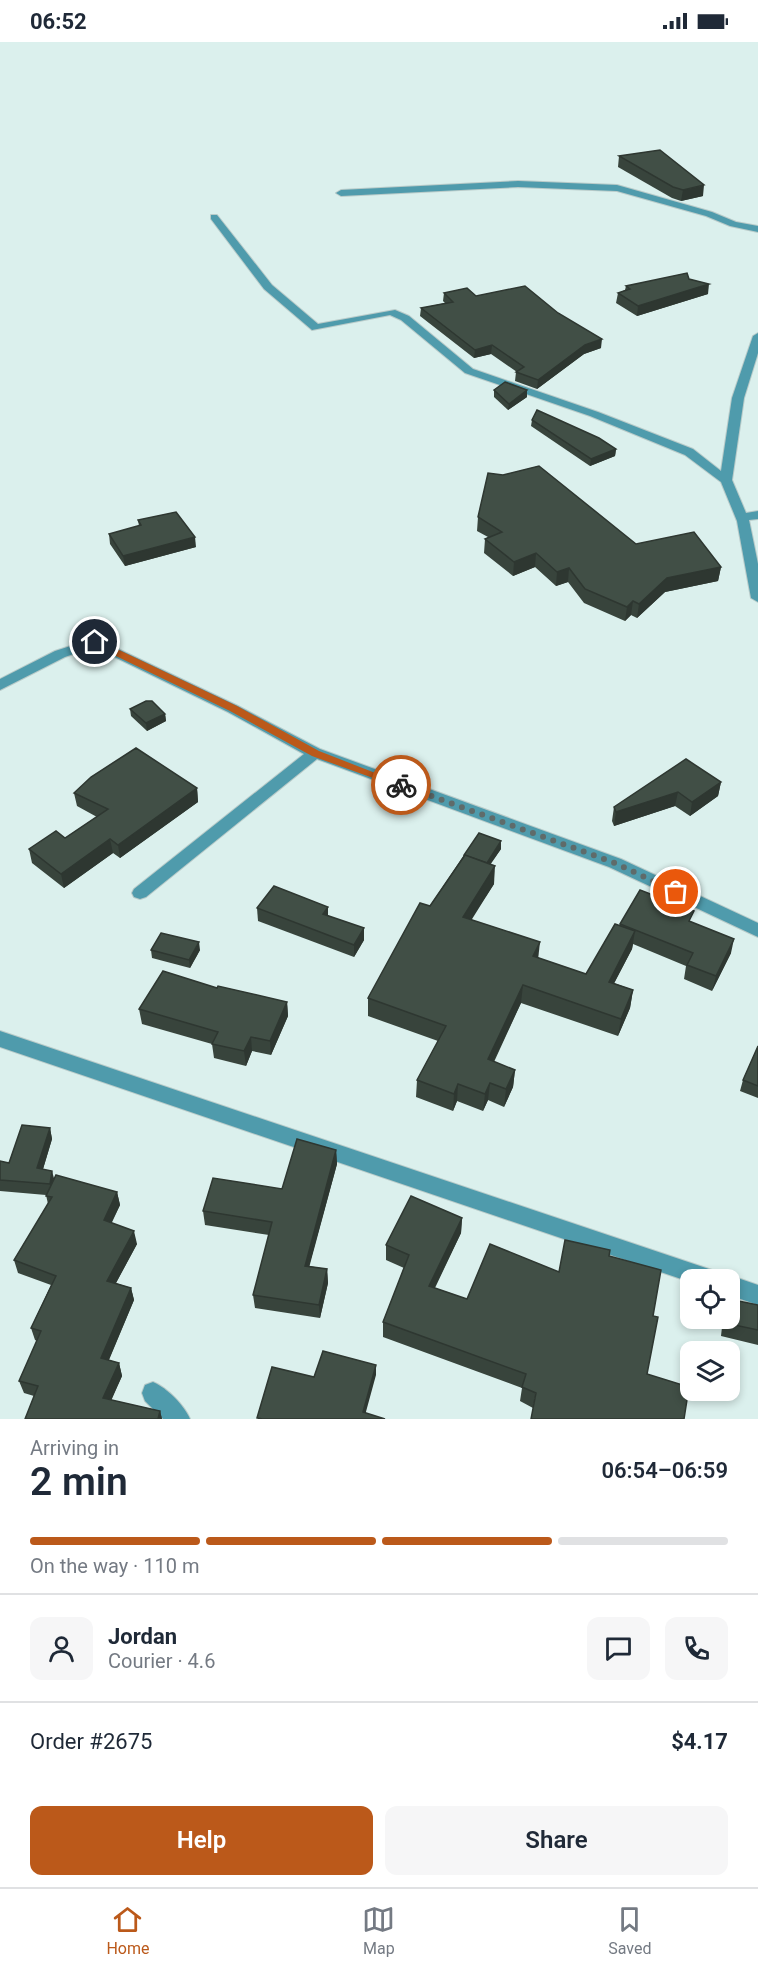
<!DOCTYPE html>
<html lang="en">
<head>
<meta charset="utf-8">
<style>
	:root { --surface:#fff; --page:#f6f6f7; --text:#1f2937; --muted:#747a83; --line:#e0e1e3; --accent:#bb591a }
	body { margin:0; font-family:Roboto,sans-serif; background:var(--page); color:var(--text); height:100vh; display:flex; flex-direction:column; font-size:22px; white-space:nowrap }
	* { box-sizing:border-box; margin:0 }
	p { font-size:20px; color:var(--muted) }
	.icon { flex:none; width:33px; height:33px; fill:none; stroke:currentColor; stroke-width:2; stroke-linecap:round; stroke-linejoin:round }
	.map { position:relative; height:1377px; overflow:hidden }
	.details { display:flex; flex-direction:column; background:var(--surface); flex:1 }
	.details>* { flex:none }
	.buttons { position:absolute; left:680px; top:1227px; display:grid; gap:12px }
	.buttons a { display:grid; place-items:center; width:60px; height:60px; border-radius:12px; background:var(--surface); box-shadow:0 3px 9px #0003; font-size:30px }
	.pin { position:absolute; display:grid; place-items:center; width:51px; height:51px; color:#fff; margin:-26px; border:3px solid #fff; border-radius:50%; box-shadow:0 2px 6px #0007 }
	.courier { position:absolute; display:grid; place-items:center; width:60px; height:60px; margin:-30px; border:4px solid #bb591a; border-radius:50%; background:#fff; color:#222; box-shadow:0 2px 8px #0007 }
	.overview em { font-style:normal; font-weight:600 }
	.overview div { display:flex; flex-direction:column-reverse }
	.overview { display:flex; align-items:center; justify-content:space-between; height:102px; padding:0 30px }
	h1 { font-size:39px; font-weight:600; line-height:45px }
	.bar { display:grid; grid-template-columns:repeat(4,1fr); gap:9px 6px; align-content:center; height:72px; padding:0 30px }
	.bar i { height:8px; border-radius:4px; background:var(--line) }
	.bar .selected { background:var(--accent) }
	.bar p { grid-column:span 4 }
	.line { display:flex; align-items:center; gap:15px; padding:0 30px; border-top:2px solid var(--line) }
	.line div { flex:1 }
	.round { display:grid; place-items:center; flex:none; width:63px; height:63px; border-radius:12px; background:var(--page) }
	.primary-button { display:flex; gap:12px; margin-top:auto; padding:12px 30px }
	.primary-button a { flex:1; height:69px; border-radius:12px; background:var(--accent); color:#fff; font-size:24px; font-weight:600; line-height:69px; text-align:center }
	.primary-button a+a { background:var(--page); color:var(--text) }
	.status { display:flex; justify-content:space-between; align-items:center; height:42px; padding:0 30px; background:var(--surface); direction:ltr }
	.status svg { height:16px; fill:currentColor }
	.menu { display:flex; justify-content:space-around; align-items:center; height:84px; border-top:2px solid var(--line); background:var(--surface); font-size:16px; color:var(--muted) }
	.menu a { display:grid; justify-items:center; gap:3px }
	.menu .selected { color:var(--accent) }
	.map>svg:first-child { display:block }
	.lines { fill:none; stroke-linecap:round; stroke-linejoin:round }
	.street-casing { stroke:#b9cbc9; stroke-width:2 }
	.street { fill:#4f9bac; fill-rule:evenodd }
	.wall { fill:#38443c }
	.shaded-wall { fill:#2e3731 }
	.building { fill:#414f46; stroke:#2e3731; stroke-width:1.5 }
	.route { fill:#bb591a }
	.done { stroke:#5f6b6a; stroke-width:6; stroke-dasharray:0 10.8 }
</style>
</head>
<body>
<div class="status"><b>06:52</b><svg viewBox="0 0 49 12"><path d="M0 12V9h3v3zM5 12V6h3v6zM10 12V3h3v9zM15 12V0h3v12zM26 1h20v11H26zM47 4h2v5h-2z"/></svg></div>
<div class="map">
<svg width="758" height="1377" viewBox="0 0 758 1377">
	<rect width="100%" height="100%" fill="#dbf0ed"/>
	<g class="lines">
		<g class="street-casing">
			<g id="street">
				<polygon points="518,139 617,143 712,170 736,180 758,184 758,190 730,184 706,174 617,149 518,145 341,154 336,151 341,148"/>
				<polygon points="211,173 217,173 272,243 318,282 395,268 409,274 473,327 598,370 693,407 721,429 732,356 753,294 758,291 758,311 744,356 732,438 746,471 758,469 758,477 749,478 758,522 758,560 751,556 737,479 721,440 685,413 590,374 465,331 401,278 390,273 312,288 264,247 211,177"/>
				<polygon points="95,596 238,664 320,707 621,817 758,881 758,895 609,825 317,717 146,855 140,857 134,855 132,851 134,847 304,712 228,670 94,605 65,615 0,648 0,637 55,609"/>
				<polygon points="0,989 712,1228 719,1231 722,1236 729,1233 758,1243 758,1263 729,1253 729,1238 690,1238 690,1240 0,1005"/>
				<path d="M153,1340C167,1346 184,1363 190,1377H163L145,1359L142,1351L145,1343Z"/>
			</g>
		</g>
		<use href="#street" class="street"/>
	</g>
	<g class="wall">
		<polygon points="619,114 703,154 681,159 672,156 618,125"/>
		<polygon points="689,237 708,252 637,274 616,261 618,251 625,248 626,244"/>
		<polygon points="444,251 476,254 601,306 584,312 537,347 515,339 516,330 517,330 491,312 474,316 420,274 421,266 445,261 443,259"/>
		<polygon points="494,348 527,355 508,368 494,355"/>
		<polygon points="532,378 616,407 615,414 590,424 531,384"/>
		<polygon points="478,475 636,502 721,525 718,539 665,550 637,576 631,573 625,579 584,561 568,540 556,544 535,525 513,534 484,511 485,497 488,495 477,489"/>
		<polygon points="138,478 196,505 125,524 110,502 109,492 139,484"/>
		<polygon points="130,667 165,672 166,679 147,689 131,674"/>
		<polygon points="721,740 718,754 690,774 675,764 614,784 612,779 614,765"/>
		<polygon points="197,746 198,760 120,816 113,811 64,846 32,821 29,807 65,796 97,775 77,764 74,751"/>
		<polygon points="501,807 490,822 494,842 471,877 538,916 586,932 620,882 691,880 731,911 712,949 684,937 686,924 633,902 632,907 614,941 633,948 630,966 618,994 521,961 494,1020 515,1028 513,1045 504,1065 488,1058 483,1069 457,1059 453,1069 416,1055 417,1038 438,999 368,974 368,956 464,813"/>
		<polygon points="257,866 364,886 364,898 354,915 258,879"/>
		<polygon points="151,908 200,908 190,926 152,916"/>
		<polygon points="217,946 287,960 288,974 271,1013 252,1009 246,1024 214,1016 212,1002 142,982 139,967"/>
		<polygon points="758,1004 758,1056 740,1049 743,1038"/>
		<polygon points="50,1086 52,1097 43,1127 54,1138 117,1150 120,1163 111,1181 137,1202 116,1241 131,1246 134,1258 109,1318 119,1321 122,1334 111,1358 160,1369 162,1377 25,1377 34,1354 24,1351 19,1339 37,1299 35,1298 31,1286 51,1243 18,1231 14,1218 48,1162 46,1153 0,1149 0,1119 9,1121"/>
		<polygon points="336,1108 337,1122 309,1224 327,1227 328,1241 320,1276 255,1266 253,1253 269,1193 205,1183 203,1169 282,1147"/>
		<polygon points="462,1176 461,1191 435,1246 467,1257 559,1230 533,1366 520,1359 522,1346 383,1295 383,1280 404,1226 386,1218 386,1203"/>
		<polygon points="758,1263 758,1303 721,1294 723,1276 729,1276"/>
	</g>
	<g class="shaded-wall">
		<polygon points="704,143 703,154 681,159 683,148"/>
		<polygon points="709,242 708,252 637,274 638,264"/>
		<polygon points="602,297 601,306 584,312 537,347 538,338 585,303"/>
		<polygon points="492,303 491,312 474,316 475,308"/>
		<polygon points="527,348 527,355 508,368 509,362"/>
		<polygon points="616,407 615,414 590,424 591,417"/>
		<polygon points="195,495 196,505 125,524 123,514"/>
		<polygon points="536,511 535,525 513,534 514,520"/>
		<polygon points="721,525 718,539 665,550 637,576 639,562 667,536"/>
		<polygon points="569,526 568,540 556,544 557,530"/>
		<polygon points="633,559 631,573 625,579 627,565"/>
		<polygon points="165,672 166,679 147,689 146,681"/>
		<polygon points="721,740 718,754 690,774 692,760"/>
		<polygon points="197,746 198,760 120,816 118,803"/>
		<polygon points="678,750 675,764 614,784 616,770"/>
		<polygon points="110,797 113,811 64,846 61,832"/>
		<polygon points="501,799 501,807 486,829 486,822"/>
		<polygon points="495,824 494,842 462,893 463,875"/>
		<polygon points="328,865 328,877 323,872"/>
		<polygon points="364,886 364,898 354,915 354,903"/>
		<polygon points="635,889 632,907 606,957 609,940"/>
		<polygon points="734,897 731,911 712,949 716,934"/>
		<polygon points="199,900 200,908 190,926 189,918"/>
		<polygon points="540,900 538,918 533,914"/>
		<polygon points="523,943 521,961 486,1035 488,1017"/>
		<polygon points="633,948 630,966 618,994 621,977"/>
		<polygon points="287,960 288,974 271,1013 270,999"/>
		<polygon points="251,995 252,1009 246,1024 244,1009"/>
		<polygon points="515,1028 513,1045 504,1065 506,1047"/>
		<polygon points="490,1041 488,1058 483,1069 485,1052"/>
		<polygon points="458,1042 457,1059 453,1069 454,1052"/>
		<polygon points="50,1086 52,1097 40,1137 37,1126"/>
		<polygon points="336,1108 337,1122 306,1237 305,1224"/>
		<polygon points="52,1129 55,1140 53,1154 50,1142"/>
		<polygon points="117,1150 120,1163 107,1191 104,1178"/>
		<polygon points="462,1176 461,1191 428,1259 429,1244"/>
		<polygon points="134,1189 137,1202 110,1252 107,1239"/>
		<polygon points="327,1227 328,1241 320,1276 319,1263"/>
		<polygon points="131,1246 134,1258 104,1329 101,1316"/>
		<polygon points="119,1321 122,1334 107,1368 103,1356"/>
		<polygon points="376,1323 376,1333 364,1377 363,1370"/>
		<polygon points="160,1369 162,1377 158,1377"/>
	</g>
	<g class="building">
		<polygon points="660,108 704,143 683,148 673,145 619,114"/>
		<polygon points="687,231 689,237 709,242 638,264 618,251 630,247 626,244"/>
		<polygon points="525,244 558,271 602,297 585,303 538,338 516,330 524,325 492,303 475,308 421,266 453,260 444,251 467,246 476,254"/>
		<polygon points="505,340 527,348 509,362 494,348"/>
		<polygon points="537,368 599,396 616,407 591,417 532,378"/>
		<polygon points="539,424 636,502 694,490 721,525 667,536 639,562 633,559 627,565 585,547 569,526 557,530 536,511 514,520 485,497 502,490 478,475 488,431 503,433"/>
		<polygon points="176,470 195,495 123,514 109,492 141,483 138,478"/>
		<polygon points="146,659 152,659 165,672 146,681 130,667"/>
		<polygon points="136,706 197,746 118,803 110,797 61,832 29,807 56,789 65,796 108,767 74,751 91,735"/>
		<polygon points="686,717 721,740 692,760 678,750 616,770 614,765"/>
		<polygon points="479,791 501,799 487,821 464,813"/>
		<polygon points="465,813 495,824 463,875 540,900 533,914 586,932 615,882 635,889 609,940 633,948 621,977 523,943 488,1017 515,1028 506,1047 490,1041 485,1052 458,1042 454,1052 417,1038 446,984 368,956 420,861 430,864"/>
		<polygon points="274,844 328,865 323,872 364,886 354,903 257,866"/>
		<polygon points="640,848 694,869 689,879 734,897 716,934 687,923 693,911 620,882"/>
		<polygon points="161,891 199,900 189,918 151,908"/>
		<polygon points="163,929 217,946 218,944 287,960 270,999 251,995 244,1009 212,1002 218,990 139,967"/>
		<polygon points="758,1004 758,1044 743,1038"/>
		<polygon points="22,1083 50,1086 37,1126 52,1129 50,1142 0,1138 0,1119 9,1121"/>
		<polygon points="297,1097 336,1108 305,1224 327,1227 319,1263 253,1253 272,1180 203,1169 213,1136 282,1147"/>
		<polygon points="56,1133 117,1150 104,1178 134,1189 107,1239 131,1246 101,1316 119,1321 103,1356 160,1369 158,1377 25,1377 38,1344 19,1339 41,1289 31,1286 56,1234 14,1218 52,1155 46,1154"/>
		<polygon points="411,1154 462,1176 429,1244 467,1257 490,1202 559,1230 565,1198 610,1208 609,1214 661,1228 653,1274 658,1275 647,1332 689,1345 684,1377 531,1377 536,1351 522,1345 526,1332 383,1280 409,1213 386,1203"/>
		<polygon points="729,1257 758,1263 758,1288 725,1281 726,1276 729,1276"/>
		<polygon points="323,1309 376,1323 363,1370 385,1377 263,1377 257,1376 272,1325 314,1335"/>
	</g>
	<polygon class="route" points="91,598 98,598 237,664 319,709 406,743 405,745 398,745 312,714 230,669 91,602"/>
	<g class="lines">
		<polyline class="done" points="401,743 615,821 676,850"/>
	</g>
</svg>
<div class="buttons">
<a><svg class="icon" aria-label="locate" viewBox="0 0 24 24"><circle cx="12" cy="12" r="6"/><path d="M12 2v4M12 18v4M2 12h4M18 12h4"/></svg></a>
<a><svg class="icon" aria-label="layers" viewBox="0 0 24 24"><path d="M12 4l9 5-9 5-9-5zM3 14l9 5 9-5"/></svg></a>
</div>
<div class="pin" style="left:676px;top:850px;background:#ea580c"><svg class="icon" aria-label="bag" viewBox="0 0 24 24"><path d="M5 8h14l-1 12H6zM9 8a3 3 0 0 1 6 0"/></svg></div>
<div class="pin" style="left:95px;top:600px;background:#1f2937"><svg class="icon" aria-label="home" viewBox="0 0 24 24"><path d="M3 11l9-7 9 7M6 9v11h12V9"/></svg></div>
<div class="courier" style="left:401px;top:743px"><svg class="icon" aria-label="bike" viewBox="0 0 24 24"><circle cx="6" cy="16" r="4"/><circle cx="18" cy="16" r="4"/><path d="M6 16l4-8h5l3 8M10 8l3 8H6M13 5h3"/></svg></div>
</div>
<section class="details">
<div class="overview"><div><h1>2 min</h1><p>Arriving in</p></div><em>06:54–06:59</em></div>
<div class="bar"><i class="selected"></i><i class="selected"></i><i class="selected"></i><i></i><p>On the way · 110 m</p></div>
<div class="line" style="height:108px"><a class="round"><svg class="icon" aria-label="person" viewBox="0 0 24 24"><circle cx="12" cy="8" r="4"/><path d="M4 21q1-7 8-7t8 7"/></svg></a><div><b>Jordan</b><p>Courier · 4.6</p></div><a class="round"><svg class="icon" aria-label="chat" viewBox="0 0 24 24"><path d="M4 5h16v11H9l-5 4z"/></svg></a><a class="round"><svg class="icon" aria-label="phone" viewBox="0 0 24 24"><path d="M5 4h4l2 5-3 2q2 4 5 5l2-3 5 2v4C11 20 4 13 5 4z"/></svg></a></div>
<div class="line" style="height:78px"><div>Order #2675</div><b>$4.17</b></div>
<div class="primary-button"><a>Help</a><a>Share</a></div>
</section>
<nav class="menu">
<a class="selected"><svg class="icon" aria-label="home" viewBox="0 0 24 24"><path d="M3 11l9-7 9 7M6 9v11h12V9"/></svg>Home</a>
<a><svg class="icon" aria-label="map" viewBox="0 0 24 24"><path d="M3 6l6-2 6 2 6-2v14l-6 2-6-2-6 2zM9 4v14M15 6v14"/></svg>Map</a>
<a><svg class="icon" aria-label="saved" viewBox="0 0 24 24"><path d="M7 4h10v16l-5-4-5 4z"/></svg>Saved</a>
</nav>
</body>
</html>
